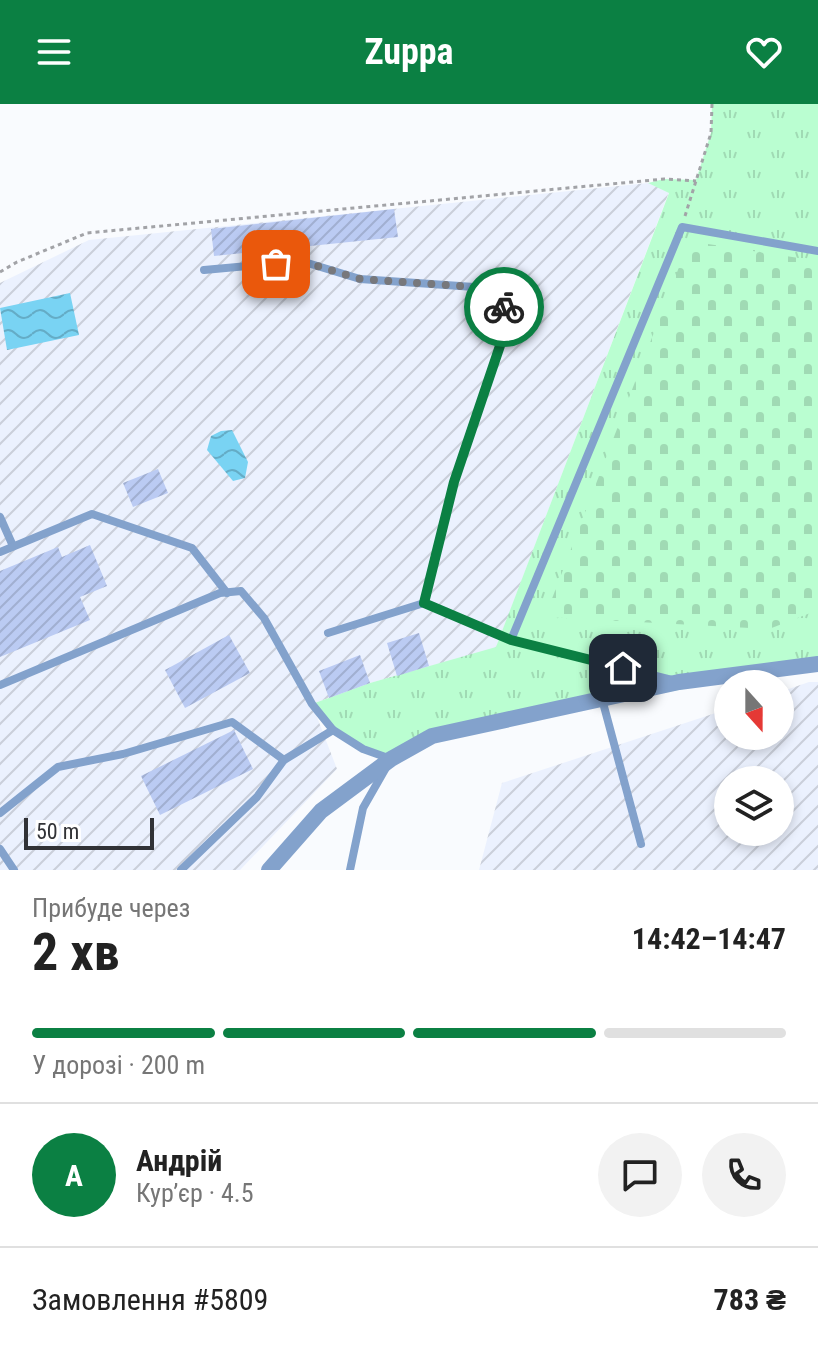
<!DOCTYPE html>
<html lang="uk">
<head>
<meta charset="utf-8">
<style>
	:root { --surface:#fff; --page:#f2f2f2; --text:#222; --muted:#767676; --line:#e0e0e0; --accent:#0b8043 }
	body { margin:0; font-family:"Roboto Condensed",sans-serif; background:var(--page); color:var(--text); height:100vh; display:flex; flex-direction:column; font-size:30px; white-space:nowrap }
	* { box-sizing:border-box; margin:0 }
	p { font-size:26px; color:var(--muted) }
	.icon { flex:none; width:44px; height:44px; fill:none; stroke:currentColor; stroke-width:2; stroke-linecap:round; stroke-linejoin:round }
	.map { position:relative; height:766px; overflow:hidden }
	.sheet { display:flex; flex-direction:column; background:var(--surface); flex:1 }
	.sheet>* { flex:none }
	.needle { width:52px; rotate:159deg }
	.fabs { position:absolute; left:714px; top:566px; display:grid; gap:16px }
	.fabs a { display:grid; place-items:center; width:80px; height:80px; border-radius:50%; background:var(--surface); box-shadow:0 4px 12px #0003; font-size:40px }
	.scale { position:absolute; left:24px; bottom:20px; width:130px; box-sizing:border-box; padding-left:8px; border:4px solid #313236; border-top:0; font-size:22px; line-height:28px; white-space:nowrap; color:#313236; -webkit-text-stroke:6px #fff; paint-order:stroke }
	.pin { position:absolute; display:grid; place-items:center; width:68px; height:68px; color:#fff; margin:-34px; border-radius:16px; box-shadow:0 4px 12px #0006 }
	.courier { position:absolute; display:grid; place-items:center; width:80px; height:80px; margin:-40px; border:6px solid #0b8043; border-radius:50%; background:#fff; color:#222; box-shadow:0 2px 10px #0007 }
	.overview em { font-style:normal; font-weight:700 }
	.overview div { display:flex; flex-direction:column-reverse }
	.overview { display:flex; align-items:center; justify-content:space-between; height:136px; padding:0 32px }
	h1 { font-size:52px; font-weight:700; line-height:60px }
	.bar { display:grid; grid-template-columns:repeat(4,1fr); gap:12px 8px; align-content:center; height:96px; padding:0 32px }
	.bar i { height:10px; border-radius:6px; background:var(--line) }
	.bar .selected { background:var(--accent) }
	.bar p { grid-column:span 4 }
	.line { display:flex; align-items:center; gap:20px; padding:0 32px; border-top:2px solid var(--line) }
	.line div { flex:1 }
	.round { display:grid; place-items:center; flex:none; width:84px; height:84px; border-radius:42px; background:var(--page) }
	header { display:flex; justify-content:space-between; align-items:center; height:104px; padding:0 32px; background:var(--accent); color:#fff; font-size:36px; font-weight:700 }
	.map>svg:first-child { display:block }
	.industrial { fill:url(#industrial-furrows); fill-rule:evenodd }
	.grass { fill:url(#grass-tufts) }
	.cemetery { fill:url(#cemetery-stones) }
	.water { fill:url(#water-waves) }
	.building { fill:url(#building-hatch) }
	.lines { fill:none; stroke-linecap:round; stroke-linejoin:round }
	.path { stroke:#a2a3a7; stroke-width:3; stroke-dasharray:4 4; stroke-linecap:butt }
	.lane { stroke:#83a2cc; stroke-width:8 }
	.street { stroke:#83a2cc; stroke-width:16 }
	.done { stroke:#77787c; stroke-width:8; stroke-dasharray:0 14.4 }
	.route { stroke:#0b8043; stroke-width:10 }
</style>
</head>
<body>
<header><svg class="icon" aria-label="menu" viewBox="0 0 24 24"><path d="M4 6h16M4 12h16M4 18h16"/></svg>Zuppa<svg class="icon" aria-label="heart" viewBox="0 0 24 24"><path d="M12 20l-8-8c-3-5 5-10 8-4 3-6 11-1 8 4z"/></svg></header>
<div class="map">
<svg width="818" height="766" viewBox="0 0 818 766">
	<defs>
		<pattern id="industrial-furrows" width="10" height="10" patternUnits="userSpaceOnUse" patternTransform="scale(2)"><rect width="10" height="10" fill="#ebf1fe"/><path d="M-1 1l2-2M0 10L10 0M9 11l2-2" fill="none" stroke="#cacfda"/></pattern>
		<pattern id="grass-tufts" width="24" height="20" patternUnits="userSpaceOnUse" patternTransform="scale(2)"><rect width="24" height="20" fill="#bafed1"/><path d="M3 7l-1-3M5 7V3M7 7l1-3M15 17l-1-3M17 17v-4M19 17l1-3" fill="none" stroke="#a0dab4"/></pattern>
		<pattern id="cemetery-stones" width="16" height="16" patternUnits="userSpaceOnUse" patternTransform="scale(2)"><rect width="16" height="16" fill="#bafed1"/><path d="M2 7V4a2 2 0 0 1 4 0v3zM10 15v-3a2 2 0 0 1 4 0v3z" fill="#a0dab4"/></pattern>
		<pattern id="water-waves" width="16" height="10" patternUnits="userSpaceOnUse" patternTransform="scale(2)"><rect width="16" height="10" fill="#79d3f3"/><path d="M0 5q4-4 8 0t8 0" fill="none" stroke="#64acc6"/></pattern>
		<pattern id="building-hatch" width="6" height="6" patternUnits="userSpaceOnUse" patternTransform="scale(2)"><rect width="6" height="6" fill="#bbcbf3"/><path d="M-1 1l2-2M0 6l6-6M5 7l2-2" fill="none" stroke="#a1afd1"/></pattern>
	</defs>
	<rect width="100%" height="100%" fill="#f9fbfe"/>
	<g class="industrial">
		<polygon points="648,79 669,88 496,544 370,579 312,600 337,665 240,766 0,766 0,179 89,136"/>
		<path d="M809,578H818V766H479L502,679L728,605V632H780V588ZM728,676H780V728H728Z"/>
	</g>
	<polygon class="grass" points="712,0 818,0 818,560 432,632 391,655 333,626 312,600 370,579 496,543 669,89 648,79 664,75 696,76 711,29"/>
	<polygon class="cemetery" points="689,137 818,157 818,506 769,525 545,513"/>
	<g class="water">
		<polygon points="70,189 79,231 7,246 0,204"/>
		<polygon points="232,326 248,358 245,374 233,377 207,346 211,332 221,327"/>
	</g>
	<g class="building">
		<polygon points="394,105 398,133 214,152 211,125"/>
		<polygon points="158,365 168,389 133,403 123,379"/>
		<polygon points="90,441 107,482 80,493 90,516 0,553 0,467 58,443 62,453"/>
		<polygon points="419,529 429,562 397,572 387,539"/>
		<polygon points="229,531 250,569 185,604 165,566"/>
		<polygon points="360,551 370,579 329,594 319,567"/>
		<polygon points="234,626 253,665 160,711 141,672"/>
	</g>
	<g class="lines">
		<g class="path">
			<polyline points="685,112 711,29 712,0"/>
			<polyline points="0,168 17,158 87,129 664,75 696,77"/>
		</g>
		<g class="lane">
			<polyline points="204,166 301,157 360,175 474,183 502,195 507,221 454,378 424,499 511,536"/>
			<polyline points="0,413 13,442"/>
			<polyline points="0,448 92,410 192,444 227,489"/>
			<polyline points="328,529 424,499"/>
			<polyline points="672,576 511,536 682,123 818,147"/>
			<polyline points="0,581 220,489 241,487 264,514 312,600 333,626 363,645 391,655 363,704 350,766"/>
			<polyline points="602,595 641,740"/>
			<polyline points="0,709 58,663 123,650 232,618 284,656"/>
			<polyline points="0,745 14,766"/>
			<polyline points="181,766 257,693 284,656 333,626"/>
		</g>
		<polyline class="street" points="269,766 321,707 391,655 432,632 679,578 818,560"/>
	</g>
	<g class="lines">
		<polyline class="done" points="276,160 301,157 360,175 474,183 502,195 504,203"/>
		<polyline class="route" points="504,203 507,221 454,378 424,499 511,536 623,564"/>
	</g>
</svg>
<div class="fabs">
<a><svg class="needle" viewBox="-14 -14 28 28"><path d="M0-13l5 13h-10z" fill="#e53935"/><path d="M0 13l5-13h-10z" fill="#767676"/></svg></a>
<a><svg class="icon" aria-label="layers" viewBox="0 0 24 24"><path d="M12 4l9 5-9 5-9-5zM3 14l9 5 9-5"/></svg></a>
</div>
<div class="scale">50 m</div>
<div class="pin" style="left:276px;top:160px;background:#ea580c"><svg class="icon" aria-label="bag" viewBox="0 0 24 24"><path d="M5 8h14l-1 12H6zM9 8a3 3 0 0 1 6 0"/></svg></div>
<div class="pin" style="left:623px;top:564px;background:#1f2937"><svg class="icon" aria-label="home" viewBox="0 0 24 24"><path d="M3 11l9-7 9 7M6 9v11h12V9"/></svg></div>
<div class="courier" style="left:504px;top:203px"><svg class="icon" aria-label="bike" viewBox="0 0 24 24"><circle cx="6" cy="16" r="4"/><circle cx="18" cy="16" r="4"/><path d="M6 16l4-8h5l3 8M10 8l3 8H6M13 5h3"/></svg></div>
</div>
<section class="sheet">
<div class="overview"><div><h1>2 хв</h1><p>Прибуде через</p></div><em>14:42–14:47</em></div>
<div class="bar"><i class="selected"></i><i class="selected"></i><i class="selected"></i><i></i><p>У дорозі · 200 m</p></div>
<div class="line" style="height:144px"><b class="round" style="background:var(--accent);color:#fff">А</b><div><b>Андрій</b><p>Кур’єр · 4.5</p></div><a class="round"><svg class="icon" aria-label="chat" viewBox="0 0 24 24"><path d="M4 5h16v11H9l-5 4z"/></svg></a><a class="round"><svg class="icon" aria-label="phone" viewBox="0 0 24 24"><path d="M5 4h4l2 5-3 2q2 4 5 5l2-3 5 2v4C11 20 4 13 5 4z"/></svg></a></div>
<div class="line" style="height:104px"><div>Замовлення #5809</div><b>783 ₴</b></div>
</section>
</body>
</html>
